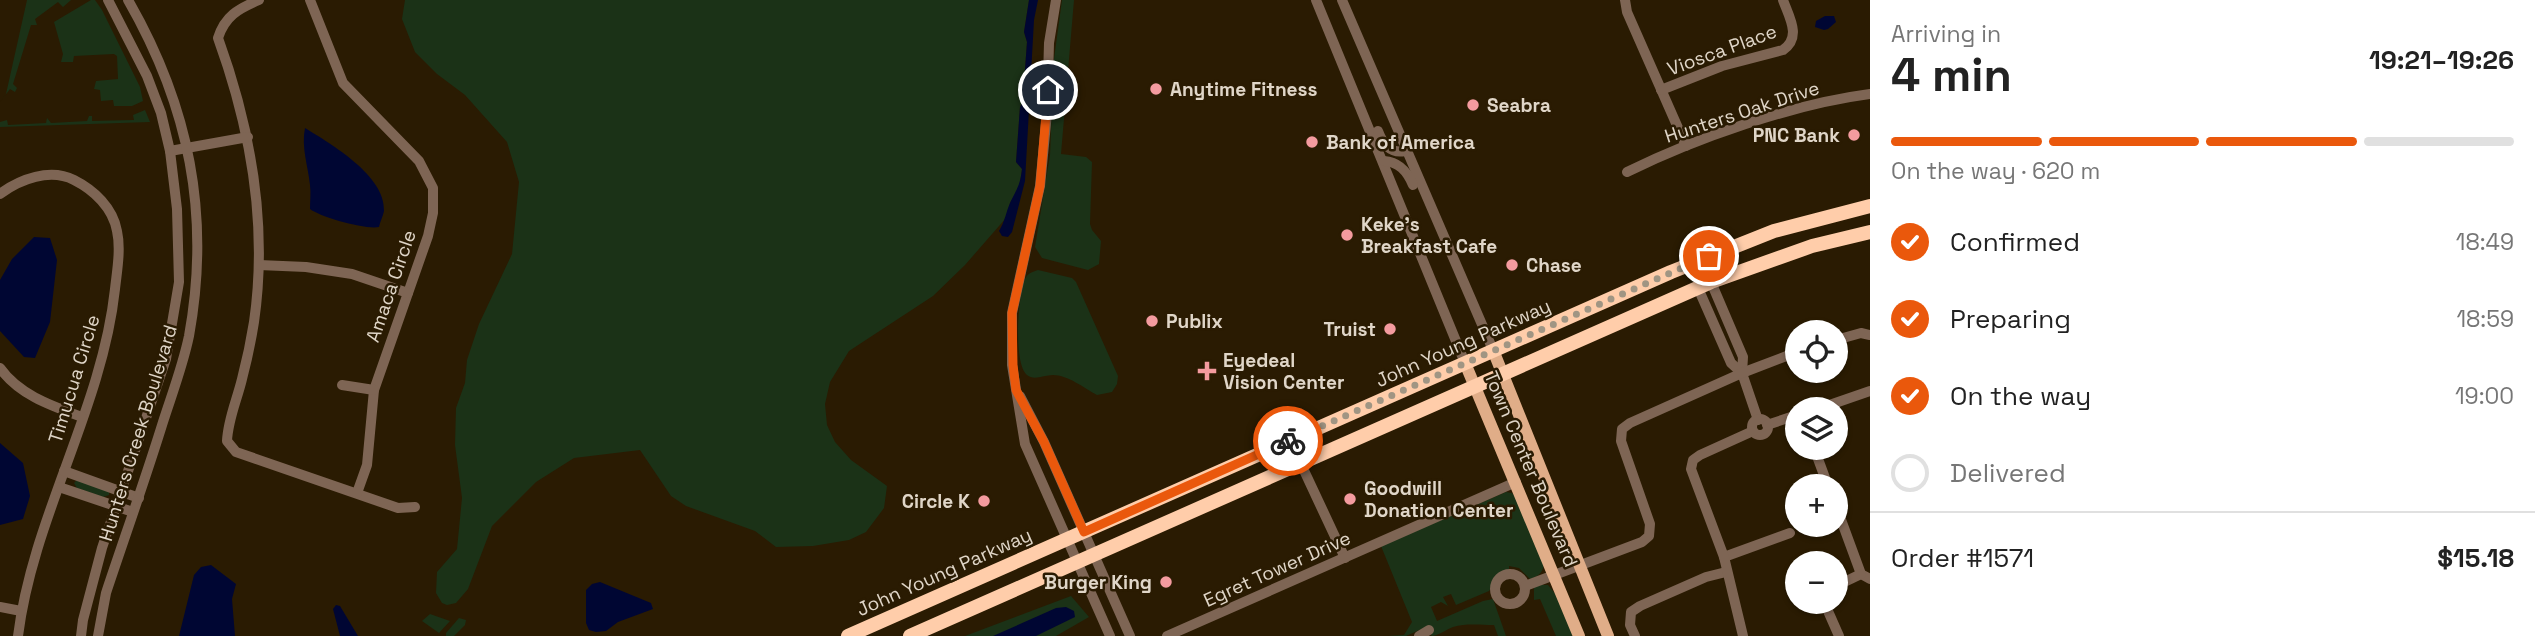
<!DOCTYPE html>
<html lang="en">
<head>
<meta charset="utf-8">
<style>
	:root { --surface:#fff; --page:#f2f2f2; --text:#222; --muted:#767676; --line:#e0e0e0; --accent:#ea580c }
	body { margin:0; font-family:"Space Grotesk",sans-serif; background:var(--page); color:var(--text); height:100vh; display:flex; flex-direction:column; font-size:26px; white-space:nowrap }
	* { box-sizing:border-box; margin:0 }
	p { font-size:23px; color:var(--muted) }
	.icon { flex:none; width:38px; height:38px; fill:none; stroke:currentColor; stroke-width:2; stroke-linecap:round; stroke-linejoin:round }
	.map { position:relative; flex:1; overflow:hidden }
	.side { display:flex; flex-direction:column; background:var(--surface); width:665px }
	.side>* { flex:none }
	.tools { position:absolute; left:1785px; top:320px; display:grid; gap:14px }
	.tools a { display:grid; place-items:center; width:63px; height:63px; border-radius:50%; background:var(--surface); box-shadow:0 2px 5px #0004; font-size:35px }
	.pin { position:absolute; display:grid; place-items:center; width:60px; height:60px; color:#fff; margin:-30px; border:4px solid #fff; border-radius:50%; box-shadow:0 2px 7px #0007 }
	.courier { position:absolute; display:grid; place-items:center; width:70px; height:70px; margin:-35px; border:5px solid #ea580c; border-radius:50%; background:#fff; color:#222; box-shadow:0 2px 9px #0007 }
	.summary em { font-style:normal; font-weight:600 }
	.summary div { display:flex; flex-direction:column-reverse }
	.summary { display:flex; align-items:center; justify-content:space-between; height:119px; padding:0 21px }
	h1 { font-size:46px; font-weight:600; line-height:52px }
	.bar { display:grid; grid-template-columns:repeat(4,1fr); gap:10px 7px; align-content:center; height:84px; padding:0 21px }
	.bar i { height:9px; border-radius:5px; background:var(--line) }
	.bar .selected { background:var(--accent) }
	.bar p { grid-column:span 4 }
	.line { display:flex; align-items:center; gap:18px; padding:0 21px; border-top:2px solid var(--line) }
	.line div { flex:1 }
	ol { padding:0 21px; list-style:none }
	li { display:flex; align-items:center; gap:21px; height:77px }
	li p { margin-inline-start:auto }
	li .icon { padding:7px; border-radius:50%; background:var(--accent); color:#fff; stroke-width:4 }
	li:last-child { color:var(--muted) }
	li i { width:38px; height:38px; border:4px solid var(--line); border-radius:50% }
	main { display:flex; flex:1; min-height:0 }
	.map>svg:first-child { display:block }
	.green { fill:#1b3217 }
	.water { fill:#000633 }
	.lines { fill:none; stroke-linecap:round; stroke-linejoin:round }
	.minor { stroke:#7e6554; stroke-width:10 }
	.major { stroke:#e0ad88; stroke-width:12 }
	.highway { stroke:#ffcdaa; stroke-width:14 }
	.done { stroke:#a09583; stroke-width:7; stroke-dasharray:0 12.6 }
	.route { stroke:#ea580c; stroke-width:9 }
	.poi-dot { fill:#f49b9f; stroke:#2a1b02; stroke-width:2.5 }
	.labels { text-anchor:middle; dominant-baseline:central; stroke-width:5; stroke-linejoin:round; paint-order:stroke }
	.street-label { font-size:19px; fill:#e0d6c8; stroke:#2a1b02 }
	.poi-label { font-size:19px; font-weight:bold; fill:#e0d6c8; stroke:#2a1b02; text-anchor:start }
</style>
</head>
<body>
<main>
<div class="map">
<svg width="1870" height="636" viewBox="0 0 1870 636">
	<rect width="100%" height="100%" fill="#2a1b02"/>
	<g class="green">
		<polygon points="27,0 71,0 63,7 58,2 35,19 37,25 31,25 13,84 17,88 15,92 10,89 0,102 6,94"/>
		<polygon points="91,0 95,0 102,10 140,87 143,101 132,106 114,106 113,100 101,101 100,90 94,89 96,81 118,79 117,56 114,54 74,56 73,62 61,62 63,54 54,22"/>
		<polygon points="405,0 1029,0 1024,32 1027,42 1024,83 1026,97 1020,107 1016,162 1022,169 1019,189 1010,203 1006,218 965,265 933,296 849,351 830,382 825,404 827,425 835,442 851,460 887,486 884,508 866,532 849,540 813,546 776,547 755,531 686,506 671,496 640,450 574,458 536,482 492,526 468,589 456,603 447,605 442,603 436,593 437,572 457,549 462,498 455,445 456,408 465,383 467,360 479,324 512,254 519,182 507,142 465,95 437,74 415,52 402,19"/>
		<polygon points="1062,0 1074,0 1061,154 1086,157 1092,162 1090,224 1092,230 1101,241 1099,264 1088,270 1042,258 1035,247 1050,155 1054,59"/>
		<polygon points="145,110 150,122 0,127 0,122 7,120 8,125 46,123 47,118 51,123 87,121 89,116 92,116 92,121 134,120 133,115"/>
		<path d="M1038,270L1072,278L1076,282L1118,376L1117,384L1112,392L1097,395C1084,388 1068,375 1053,375C1044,375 1034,381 1027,375C1013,363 1018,295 1025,279C1028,273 1032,272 1038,270Z"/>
		<polygon points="77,480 109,491 109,495 103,497 77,488 74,483"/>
		<path d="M1506,492L1512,493L1517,498L1544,565C1542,574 1538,576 1530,579L1519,568L1509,566V572L1498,578L1489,591L1456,605L1451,594L1443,597L1448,606L1441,602L1431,607L1437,621L1483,601L1493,599L1506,636H1498L1494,625C1481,625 1466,623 1453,627C1445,630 1440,635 1432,636L1426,627L1406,636H1388L1404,635L1412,622L1381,546Z"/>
		<polygon points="1541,585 1548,585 1557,596 1573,636 1556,636 1540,599 1534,600 1534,587"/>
		<polygon points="1071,596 1089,617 1056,636 965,636"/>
		<polygon points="430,614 450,621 439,633 422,621"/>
		<polygon points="459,618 466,620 465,625 454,636 446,636 446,633"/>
	</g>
	<g class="water">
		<path d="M1029,0H1038L1034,20L1025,181L1012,232L1008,237L1002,236L999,231C1005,221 1006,212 1010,203C1017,188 1020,186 1022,169L1016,162L1020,107L1026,97L1024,83L1027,42L1024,32Z"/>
		<polygon points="1825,16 1834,16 1836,22 1828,29 1824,30 1815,27 1816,21"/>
		<path d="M305,128C331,144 386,176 384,211C383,216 380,222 379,227C366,230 320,217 310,209C310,201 311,193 310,185C308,166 301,147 305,128Z"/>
		<polygon points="34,237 50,238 57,260 50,322 35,358 24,357 0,331 0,280 12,259"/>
		<polygon points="0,443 23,463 30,496 23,519 0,525"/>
		<polygon points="211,565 236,584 232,599 235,636 179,636 194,575 201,567"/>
		<polygon points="600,582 651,603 653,609 618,622 606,631 596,632 589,630 586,623 586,590 592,584"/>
		<polygon points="336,605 340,606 358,636 340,636 333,609"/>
		<polygon points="1066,607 1074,611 1075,617 1036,636 993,636 1056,608"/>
	</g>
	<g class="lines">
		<g class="minor">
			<path d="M259,0C238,9 225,16 218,38C251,129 268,225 254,322C251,341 247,360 242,379C237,400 228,419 227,441L236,452L398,508L415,507"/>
			<polyline points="310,0 343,83 419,161 433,188 433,213 428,236 374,390 367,465 357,493"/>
			<polyline points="1056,0 1049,43 1047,113 1040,186 1012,313 1012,365 1025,444 1110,636"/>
			<polyline points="1316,0 1465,363"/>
			<polyline points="1342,0 1493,350"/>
			<polyline points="1625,0 1627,12 1686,146"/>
			<path d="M1661,90L1722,66L1783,50C1802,37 1789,17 1783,0"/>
			<path d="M1378,131C1383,144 1390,154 1405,151"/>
			<polyline points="170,151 248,137"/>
			<path d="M1384,161C1399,162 1407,171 1413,185"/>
			<path d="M1627,172C1696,138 1793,104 1870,94"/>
			<path d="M0,194C20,179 50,168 74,180C94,190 113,208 117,231C121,249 117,271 115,289C102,409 33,516 18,636"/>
			<polyline points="259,265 306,267 352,274 408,293"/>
			<polyline points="1711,282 1743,357 1742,373 1758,420"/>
			<polyline points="1698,288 1731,363 1742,373"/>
			<polyline points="1836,340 1861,333 1870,335"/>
			<path d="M0,368C19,395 52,406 82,417"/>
			<polyline points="342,385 374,390"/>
			<polyline points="1020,396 1044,442 1130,636"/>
			<polyline points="1815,410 1870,391"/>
			<circle cx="1760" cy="427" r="8"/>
			<polyline points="1767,425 1797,415"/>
			<polyline points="1814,448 1828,486"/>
			<polyline points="1301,464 1345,558"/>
			<polyline points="64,471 139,498"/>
			<polyline points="59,487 133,512"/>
			<polyline points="1836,506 1861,574 1870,579"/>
			<polyline points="1724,557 1790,533"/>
			<circle cx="1510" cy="589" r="15"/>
			<polyline points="1525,586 1642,542 1649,536 1650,524 1621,441 1622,429 1630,423 1742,373 1797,352"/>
			<polyline points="1836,586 1861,574"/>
			<polyline points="1824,602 1839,636"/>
			<polyline points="0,607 21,611"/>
			<polyline points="81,636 83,620 102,548 166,359 179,282 177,209 170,151 161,113 147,76 108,0"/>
			<path d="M98,636L106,593C125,536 145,480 163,422C172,394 183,365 189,336C211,215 189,106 128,0"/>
			<polyline points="1167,636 1516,482"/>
			<polyline points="1419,636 1429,630"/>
			<polyline points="1635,636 1630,625 1631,612 1640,606 1706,577 1726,572"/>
			<polyline points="1743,636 1724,557 1691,469 1693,460 1700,455 1753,431"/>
		</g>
		<g class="major">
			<polyline points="1493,350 1608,636"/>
			<polyline points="1465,363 1579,636"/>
		</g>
		<g class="highway">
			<polyline points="848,636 1671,272 1774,231 1870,206"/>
			<polyline points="910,636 1711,282 1812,246 1870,232"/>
		</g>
	</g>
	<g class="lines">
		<polyline class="done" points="1288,441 1709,256"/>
		<polyline class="route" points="1048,90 1040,186 1012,313 1013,365 1016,390 1044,442 1084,532 1288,441"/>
	</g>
	<g class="poi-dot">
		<circle cx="1156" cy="89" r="7"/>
		<circle cx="1473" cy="105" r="7"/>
		<circle cx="1854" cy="135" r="7"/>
		<circle cx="1312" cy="142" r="7"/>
		<circle cx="1347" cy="235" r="7"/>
		<circle cx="1512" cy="265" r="7"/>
		<circle cx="1152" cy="321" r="7"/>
		<circle cx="1390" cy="329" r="7"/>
		<path d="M1203.5 360.5h7v7h7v7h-7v7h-7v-7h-7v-7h7z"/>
		<circle cx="1350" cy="499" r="7"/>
		<circle cx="984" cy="501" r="7"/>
		<circle cx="1166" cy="582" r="7"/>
	</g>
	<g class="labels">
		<g class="street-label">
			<text transform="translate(1722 50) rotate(-20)">Viosca Place</text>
			<text transform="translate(1742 112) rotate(-18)">Hunters Oak Drive</text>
			<text transform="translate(391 286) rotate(-71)">Amaca Circle</text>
			<text transform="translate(1463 343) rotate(-24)">John Young Parkway</text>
			<text transform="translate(74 379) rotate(-73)">Timucua Circle</text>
			<text transform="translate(138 433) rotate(-73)">Hunters Creek Boulevard</text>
			<text transform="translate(1531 469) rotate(67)">Town Center Boulevard</text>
			<text transform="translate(1277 569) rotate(-24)">Egret Tower Drive</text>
			<text transform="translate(944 572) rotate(-24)">John Young Parkway</text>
		</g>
		<g class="poi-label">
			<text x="1170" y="89">Anytime Fitness</text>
			<text x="1487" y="105">Seabra</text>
			<text x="1840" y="135" text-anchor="end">PNC Bank</text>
			<text x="1326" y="142">Bank of America</text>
			<text x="1361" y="224">Keke's<tspan x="1361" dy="22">Breakfast Cafe</tspan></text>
			<text x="1526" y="265">Chase</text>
			<text x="1166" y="321">Publix</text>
			<text x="1376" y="329" text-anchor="end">Truist</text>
			<text x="1223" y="360">Eyedeal<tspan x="1223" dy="22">Vision Center</tspan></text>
			<text x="1364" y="488">Goodwill<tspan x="1364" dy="22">Donation Center</tspan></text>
			<text x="970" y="501" text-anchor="end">Circle K</text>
			<text x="1152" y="582" text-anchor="end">Burger King</text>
		</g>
	</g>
</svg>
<div class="tools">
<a><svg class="icon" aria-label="locate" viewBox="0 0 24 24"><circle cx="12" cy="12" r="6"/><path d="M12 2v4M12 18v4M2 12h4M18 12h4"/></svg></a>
<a><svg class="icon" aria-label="layers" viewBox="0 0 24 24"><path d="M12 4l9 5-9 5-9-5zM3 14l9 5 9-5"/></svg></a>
<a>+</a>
<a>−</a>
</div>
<div class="pin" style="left:1709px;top:256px;background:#ea580c"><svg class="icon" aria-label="bag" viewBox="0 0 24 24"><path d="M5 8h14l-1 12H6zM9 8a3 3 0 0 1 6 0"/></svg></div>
<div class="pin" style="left:1048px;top:90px;background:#1f2937"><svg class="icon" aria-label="home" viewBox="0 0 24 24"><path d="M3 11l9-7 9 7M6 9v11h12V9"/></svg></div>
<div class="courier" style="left:1288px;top:441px"><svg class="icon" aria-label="bike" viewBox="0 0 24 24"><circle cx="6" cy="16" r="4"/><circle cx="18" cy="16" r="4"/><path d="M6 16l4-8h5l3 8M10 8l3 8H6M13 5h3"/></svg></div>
</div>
<section class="side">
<div class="summary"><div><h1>4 min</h1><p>Arriving in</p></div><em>19:21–19:26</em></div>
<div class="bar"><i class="selected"></i><i class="selected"></i><i class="selected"></i><i></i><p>On the way · 620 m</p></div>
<ol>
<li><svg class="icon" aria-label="check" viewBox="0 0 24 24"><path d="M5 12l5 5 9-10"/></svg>Confirmed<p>18:49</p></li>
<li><svg class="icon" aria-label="check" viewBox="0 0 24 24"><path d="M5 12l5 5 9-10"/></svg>Preparing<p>18:59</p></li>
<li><svg class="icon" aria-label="check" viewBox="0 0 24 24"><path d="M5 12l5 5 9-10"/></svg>On the way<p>19:00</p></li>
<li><i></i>Delivered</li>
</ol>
<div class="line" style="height:91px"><div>Order #1571</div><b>$15.18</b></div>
</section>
</main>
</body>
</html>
